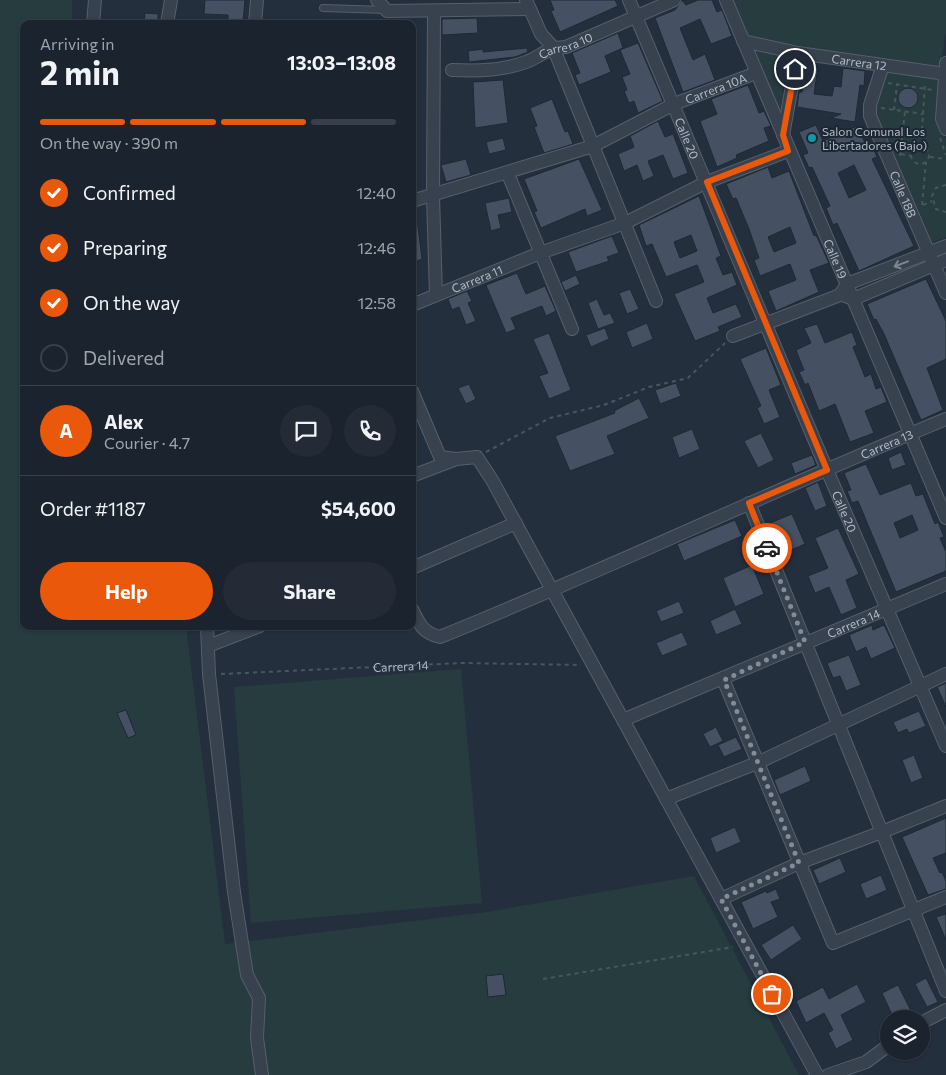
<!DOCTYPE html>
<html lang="en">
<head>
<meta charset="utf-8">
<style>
	:root { --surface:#1b232e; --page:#242b36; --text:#f1f3f6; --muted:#a0a4aa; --line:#39404a; --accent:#ea580c }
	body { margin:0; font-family:Commissioner,sans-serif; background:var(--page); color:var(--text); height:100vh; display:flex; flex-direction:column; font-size:19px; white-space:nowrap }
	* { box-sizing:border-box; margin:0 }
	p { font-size:16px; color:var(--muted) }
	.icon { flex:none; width:28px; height:28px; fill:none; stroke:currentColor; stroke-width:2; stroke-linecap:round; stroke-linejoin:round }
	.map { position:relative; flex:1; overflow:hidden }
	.sheet { position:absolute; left:20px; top:20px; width:396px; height:610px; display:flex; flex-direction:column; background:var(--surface); border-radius:10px; box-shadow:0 1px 4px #0004,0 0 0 1px var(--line) }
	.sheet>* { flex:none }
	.fabs { position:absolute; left:880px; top:1010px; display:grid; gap:10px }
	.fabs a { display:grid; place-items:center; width:50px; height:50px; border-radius:50%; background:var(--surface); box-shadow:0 1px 4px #0004,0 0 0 1px var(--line); font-size:25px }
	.pin { position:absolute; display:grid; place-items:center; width:42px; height:42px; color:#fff; margin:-21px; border:2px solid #fff; border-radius:50%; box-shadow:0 1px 5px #0007 }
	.courier { position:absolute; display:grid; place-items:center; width:50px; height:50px; margin:-25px; border:4px solid #ea580c; border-radius:50%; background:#fff; color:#222; box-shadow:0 1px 6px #0007 }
	.summary em { font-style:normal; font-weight:700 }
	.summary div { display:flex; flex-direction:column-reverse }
	.summary { display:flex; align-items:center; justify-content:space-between; height:85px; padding:0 20px }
	h1 { font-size:32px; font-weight:700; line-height:38px }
	.bar { display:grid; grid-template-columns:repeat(4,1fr); gap:8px 5px; align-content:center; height:60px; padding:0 20px }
	.bar i { height:6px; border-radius:4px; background:var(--line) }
	.bar .selected { background:var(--accent) }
	.bar p { grid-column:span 4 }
	.line { display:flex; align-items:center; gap:12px; padding:0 20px; border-top:1px solid var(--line) }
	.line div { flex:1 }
	.round { display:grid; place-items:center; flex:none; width:52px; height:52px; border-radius:26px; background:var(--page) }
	ol { padding:0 20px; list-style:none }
	li { display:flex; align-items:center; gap:15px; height:55px }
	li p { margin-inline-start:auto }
	li .icon { padding:5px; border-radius:50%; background:var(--accent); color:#fff; stroke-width:4 }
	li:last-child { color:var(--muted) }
	li i { width:28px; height:28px; border:2px solid var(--line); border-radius:50% }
	.button { display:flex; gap:10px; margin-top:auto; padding:10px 20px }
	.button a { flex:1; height:58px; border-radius:30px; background:var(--accent); color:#fff; font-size:20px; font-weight:700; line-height:58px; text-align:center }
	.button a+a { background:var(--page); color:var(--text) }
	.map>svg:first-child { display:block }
	.green { fill:#263c3f }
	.building { fill:#455162; stroke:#1f2835; fill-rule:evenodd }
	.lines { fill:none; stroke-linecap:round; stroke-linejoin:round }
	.lane-casing { stroke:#565f6c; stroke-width:8 }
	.street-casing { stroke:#565f6c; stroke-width:14 }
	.path { stroke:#44595c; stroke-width:2; stroke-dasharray:4 4; stroke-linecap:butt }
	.lane { stroke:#38414e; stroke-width:6 }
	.street { stroke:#38414e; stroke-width:12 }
	.oneway { stroke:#7c8592 }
	.done { stroke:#828b98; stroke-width:5; stroke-dasharray:0 9 }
	.route { stroke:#ea580c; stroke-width:6 }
	.culture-dot { fill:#0f9aa8; stroke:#1d2633; stroke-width:2 }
	.labels { text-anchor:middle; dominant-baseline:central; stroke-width:4; stroke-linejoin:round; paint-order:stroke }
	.street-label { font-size:12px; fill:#b4bcc9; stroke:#1d2633 }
	.poi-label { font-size:12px; fill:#b4bcc9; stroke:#1d2633; text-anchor:start }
</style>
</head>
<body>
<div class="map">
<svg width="946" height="1075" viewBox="0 0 946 1075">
	<rect width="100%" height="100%" fill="#242f3e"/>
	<g class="green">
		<polygon points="0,0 72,0 72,24 24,24 24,626 186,626 225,944 487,912 694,876 799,1075 0,1075"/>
		<polygon points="731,0 946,0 946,31 940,69 747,38"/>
		<polygon points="751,47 789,53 779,116"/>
		<polygon points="885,71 940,76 938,120 946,140 946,237 930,244 873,114"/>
		<polygon points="461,669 482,903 251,923 234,687"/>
	</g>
	<g class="building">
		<polygon points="205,0 245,0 243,22 228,21 228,15 204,14"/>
		<polygon points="550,0 615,0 618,6 560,32 551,11 554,10"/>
		<polygon points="682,0 686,5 698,0 712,0 717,12 722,10 732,36 711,44 700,19 680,28 693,60 705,54 715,80 683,92 655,18 675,10"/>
		<polygon points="145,13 158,14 158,24 144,24"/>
		<polygon points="477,18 478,33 442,35 442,19"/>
		<polygon points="618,33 623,48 605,56 611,72 579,85 575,75 580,73 572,53"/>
		<polygon points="638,43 663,101 638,113 634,101 629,103 624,91 627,90 622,77 630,74 620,50"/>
		<polygon points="527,48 528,52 515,57 469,62 468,51 483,49 483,52"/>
		<polygon points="806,66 818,68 814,94 832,96 834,86 841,87 843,68 865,71 864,86 860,85 855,122 831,118 841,114 797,107 799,92 802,92"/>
		<polygon points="503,80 508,123 475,128 473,82"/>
		<polygon points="748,85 759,113 764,111 771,126 764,128 769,141 736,155 737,158 717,167 700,121 717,114 711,99"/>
		<circle cx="908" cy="98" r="10"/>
		<polygon points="552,99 565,132 568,131 573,144 544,153 534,127 537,126 530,108"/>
		<polygon points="658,121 665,137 673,134 688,173 673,179 663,155 648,161 654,176 643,181 637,165 624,171 618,154 634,147 630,136"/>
		<path d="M816,125L823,141L857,126L867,147L872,145L877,157L872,159L914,246L859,271L837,223L833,225L826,208L830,206L812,167L809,168L803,155L808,153L799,132ZM854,165L866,190L849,198L838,173Z"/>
		<polygon points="503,138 506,150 489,154 486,142"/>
		<polygon points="466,159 471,175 446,182 441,165"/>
		<polygon points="579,159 602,210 587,216 585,209 541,228 534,212 537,211 524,179"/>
		<path d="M768,167L772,178L789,171L814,236L816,235L829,263L810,270L819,292L776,311L768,291L796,280L790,264L760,276L754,260L759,258L749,229L736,198L733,199L726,184ZM790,227L796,243L774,252L768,237Z"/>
		<path d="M699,196L721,256L716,258L723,275L732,272L737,285L707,298L713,313L736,304L742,317L718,327L720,331L695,341L674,294L704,282L697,265L666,277L652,244L646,246L639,225ZM691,235L697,251L680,258L674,242Z"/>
		<polygon points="509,198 512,212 498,215 501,228 491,231 485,203"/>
		<polygon points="412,226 418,226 422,259 412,263"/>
		<polygon points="612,236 619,253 607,257 609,261 576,272 568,252"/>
		<polygon points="517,273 526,294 545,286 556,311 546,316 542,306 511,318 516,329 506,333 486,285"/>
		<polygon points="576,275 580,284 565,291 561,282"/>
		<polygon points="926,279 946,321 946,359 927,368 943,410 921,420 884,334 876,319 874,320 867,304"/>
		<polygon points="630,289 639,309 627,314 619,293"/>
		<polygon points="467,291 472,301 468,303 476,321 466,325 459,307 452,310 448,299"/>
		<polygon points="597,299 604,315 610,313 615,323 598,329 588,303"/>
		<polygon points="647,323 653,339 632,348 626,332"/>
		<polygon points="817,324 825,343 852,332 857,345 853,347 865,377 871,374 876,389 881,387 887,402 865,411 874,433 850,442 835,404 819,411 808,383 805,385 799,372 804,370 796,350 811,343 804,328"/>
		<polygon points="605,328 609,339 591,347 586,335"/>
		<polygon points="549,333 571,390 549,399 539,376 548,373 533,339"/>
		<polygon points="766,348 781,385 769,390 780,417 764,424 757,408 761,406 740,359"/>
		<polygon points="676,383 681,396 660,404 655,390"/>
		<polygon points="469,384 476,399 466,404 458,388"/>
		<polygon points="639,398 649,418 607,436 615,454 570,471 555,436 615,413 614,411"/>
		<polygon points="692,429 700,449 679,458 672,437"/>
		<polygon points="761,433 774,460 758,468 744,441"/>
		<polygon points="901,452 906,465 892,470 888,458"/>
		<polygon points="812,455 816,465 795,474 791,463"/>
		<path d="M866,464L880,495L911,483L916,496L923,494L935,524L938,522L944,537L940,538L946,552V571L896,592L858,501L852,503L847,491L851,490L844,473ZM912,515L918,530L900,538L894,523Z"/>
		<polygon points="818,482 827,506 815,511 805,488"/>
		<polygon points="792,514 805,544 786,552 780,536 776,537 770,523"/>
		<polygon points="735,520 742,536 684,561 677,544"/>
		<polygon points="838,528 859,574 846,580 857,608 841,615 829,587 815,593 808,576 828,568 815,538"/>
		<polygon points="752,565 764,594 735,607 723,578"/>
		<polygon points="679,601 684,613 661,622 656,611"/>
		<polygon points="735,609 742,624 716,635 710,621"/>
		<polygon points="872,625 873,630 884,625 895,648 871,659 866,647 856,652 849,635"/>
		<polygon points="682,632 688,645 662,656 656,643"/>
		<polygon points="849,655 861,685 846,691 840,676 833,678 827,663"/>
		<polygon points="946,683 946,707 937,687"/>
		<polygon points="126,710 136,735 128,738 117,713"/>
		<polygon points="919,711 926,726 909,733 907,729 898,733 893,722"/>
		<polygon points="716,727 723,741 710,747 703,734"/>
		<polygon points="736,737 742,749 724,757 718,745"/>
		<polygon points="914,755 923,778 911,783 902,760"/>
		<polygon points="805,766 811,781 780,795 774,780"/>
		<polygon points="946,818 946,853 933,858 940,873 942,872 946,881 946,889 928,895 902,837"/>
		<polygon points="735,827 741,842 716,853 710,838"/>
		<polygon points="840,858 846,872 819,884 813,870"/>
		<polygon points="881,875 887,890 866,899 860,884"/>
		<polygon points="776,889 780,899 771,902 778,917 753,929 741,902 766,891 767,893"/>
		<polygon points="946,914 946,940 936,917"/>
		<polygon points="793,925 802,939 771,960 761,945"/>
		<polygon points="503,974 506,995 488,997 486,976"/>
		<polygon points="926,978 938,1002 927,1007 915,984"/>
		<polygon points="857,984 866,1002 841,1015 853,1040 836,1049 828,1033 833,1030 824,1013 806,1023 796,1001 823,987 829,999"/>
		<polygon points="898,985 913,1015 906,1019 894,1019 882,993"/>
	</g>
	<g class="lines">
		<g class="lane-casing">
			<polyline id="lane" points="323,8 386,10"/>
		</g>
		<g class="street-casing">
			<g id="street">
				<polyline points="377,0 387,11 529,9"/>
				<polyline points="526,0 541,34 553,47 656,301"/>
				<path id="s2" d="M629,0L827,470L946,746"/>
				<path id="s3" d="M726,0L946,518"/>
				<polyline points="434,11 433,196 436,295"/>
				<polyline points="93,24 95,0"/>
				<polyline points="167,24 171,0"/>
				<polyline points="255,24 257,0"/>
				<path id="s4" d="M743,41L798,53L946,74"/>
				<polyline points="946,63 942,119 946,129"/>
				<path id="s5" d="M883,65L870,105V116L946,293"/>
				<path id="s6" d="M452,70C478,71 501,71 526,62C542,56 547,47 566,47L674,0"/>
				<polyline points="783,135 798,53"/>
				<polyline points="508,174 572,329"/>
				<path id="s7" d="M412,201L593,146L674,104L756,73"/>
				<polyline points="845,296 853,299 946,260"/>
				<path id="s8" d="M412,305L540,253L625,223L707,182L788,151"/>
				<polyline points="733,336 840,295 847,284 946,246"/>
				<polyline points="412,391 440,457 456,459 477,457 492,480 817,1075"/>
				<polyline points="412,476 454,460"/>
				<polyline points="749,503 946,991"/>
				<polyline points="412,568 516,523"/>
				<path id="s9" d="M412,609C419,624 423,633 440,637C610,568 776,489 946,419"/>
				<polyline points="207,626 209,674 234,892 247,975 259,998 257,1038 262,1075"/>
				<polyline points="208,646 260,626"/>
				<polyline points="723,679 833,943 946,897"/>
				<path id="s10" d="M623,720L946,584"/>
				<polyline points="666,799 757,763 946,674"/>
				<polyline points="721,899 799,863 882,832 946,806"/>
				<polyline points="921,1023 946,1010"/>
				<polyline points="828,1075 866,1062 889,1045"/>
			</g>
		</g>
		<g class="path">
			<polyline points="888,83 933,90"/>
			<polyline points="881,108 923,114"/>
			<polyline points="894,110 897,85"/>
			<polyline points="940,138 946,155"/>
			<circle cx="920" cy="155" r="9"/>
			<polyline points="921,146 925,83"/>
			<polyline points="901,154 911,156"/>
			<polyline points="900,156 905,111"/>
			<polyline points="930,157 946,159"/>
			<polyline points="946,185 936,188 932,196 936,209 946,212"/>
			<polyline points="922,205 926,162"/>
			<polyline points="923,205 932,201"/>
			<polyline points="23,349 24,350"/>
			<polyline points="486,452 550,418 604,405 649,387 688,378 725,343"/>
			<path id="s1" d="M221,674L462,663L581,665"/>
			<polyline points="543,979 733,947"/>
		</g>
		<use href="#lane" class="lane"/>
		<use href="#street" class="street"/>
	</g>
	<defs><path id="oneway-shaft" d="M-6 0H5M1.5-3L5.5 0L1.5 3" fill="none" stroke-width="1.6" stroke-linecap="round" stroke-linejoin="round" transform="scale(1.25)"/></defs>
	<use class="oneway" href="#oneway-shaft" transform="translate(901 264) rotate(159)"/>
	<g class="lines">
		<polyline class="done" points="767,548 805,642 724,680 799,863 721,899 772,994"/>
		<polyline class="route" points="767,548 749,503 827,470 707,182 788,151 783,135 795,69"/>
	</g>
	<circle class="culture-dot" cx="812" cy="138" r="5"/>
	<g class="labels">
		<g class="street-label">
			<text stroke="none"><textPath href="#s6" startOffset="118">Carrera 10</textPath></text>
			<text stroke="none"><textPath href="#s4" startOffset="118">Carrera 12</textPath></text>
			<text stroke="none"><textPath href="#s7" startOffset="325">Carrera 10A</textPath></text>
			<text stroke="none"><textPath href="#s2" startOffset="150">Calle 20</textPath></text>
			<text stroke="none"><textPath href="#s5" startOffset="138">Calle 18B</textPath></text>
			<text stroke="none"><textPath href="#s3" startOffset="281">Calle 19</textPath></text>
			<text stroke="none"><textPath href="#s8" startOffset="70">Carrera 11</textPath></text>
			<text stroke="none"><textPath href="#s9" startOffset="528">Carrera 13</textPath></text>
			<text stroke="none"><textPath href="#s2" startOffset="555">Calle 20</textPath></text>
			<text stroke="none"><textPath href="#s10" startOffset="250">Carrera 14</textPath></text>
			<text stroke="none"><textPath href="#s1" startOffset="180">Carrera 14</textPath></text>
		</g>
		<g class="poi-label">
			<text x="822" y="131">Salon Comunal Los<tspan x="822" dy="14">Libertadores (Bajo)</tspan></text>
		</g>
	</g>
</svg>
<div class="fabs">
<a><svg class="icon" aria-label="layers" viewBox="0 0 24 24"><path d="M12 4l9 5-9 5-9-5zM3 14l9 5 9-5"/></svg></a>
</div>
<div class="pin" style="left:772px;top:994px;background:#ea580c"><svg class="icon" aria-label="bag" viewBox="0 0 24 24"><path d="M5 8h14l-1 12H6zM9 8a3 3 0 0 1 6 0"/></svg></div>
<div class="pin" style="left:795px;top:69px;background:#1f2937"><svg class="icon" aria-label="home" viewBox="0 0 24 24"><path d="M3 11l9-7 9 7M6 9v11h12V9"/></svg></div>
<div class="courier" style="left:767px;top:548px"><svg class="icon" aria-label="car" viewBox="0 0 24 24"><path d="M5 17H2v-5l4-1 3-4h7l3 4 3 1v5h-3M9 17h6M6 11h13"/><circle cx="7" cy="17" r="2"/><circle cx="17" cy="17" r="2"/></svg></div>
<section class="sheet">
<div class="summary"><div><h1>2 min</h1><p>Arriving in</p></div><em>13:03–13:08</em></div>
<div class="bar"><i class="selected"></i><i class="selected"></i><i class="selected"></i><i></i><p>On the way · 390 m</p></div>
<ol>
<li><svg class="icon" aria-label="check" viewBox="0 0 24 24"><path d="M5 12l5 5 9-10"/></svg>Confirmed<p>12:40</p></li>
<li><svg class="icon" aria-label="check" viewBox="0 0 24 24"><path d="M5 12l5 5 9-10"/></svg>Preparing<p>12:46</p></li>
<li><svg class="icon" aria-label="check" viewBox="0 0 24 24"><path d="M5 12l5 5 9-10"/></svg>On the way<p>12:58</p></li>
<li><i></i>Delivered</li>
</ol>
<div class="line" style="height:90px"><b class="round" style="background:var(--accent);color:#fff">A</b><div><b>Alex</b><p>Courier · 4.7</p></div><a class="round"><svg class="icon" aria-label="chat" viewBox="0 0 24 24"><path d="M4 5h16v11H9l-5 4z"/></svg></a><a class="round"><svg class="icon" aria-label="phone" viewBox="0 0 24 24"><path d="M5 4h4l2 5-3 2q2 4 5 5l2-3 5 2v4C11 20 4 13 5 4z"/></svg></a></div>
<div class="line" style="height:65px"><div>Order #1187</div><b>$54,600</b></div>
<div class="button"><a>Help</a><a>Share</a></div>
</section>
</div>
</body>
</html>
